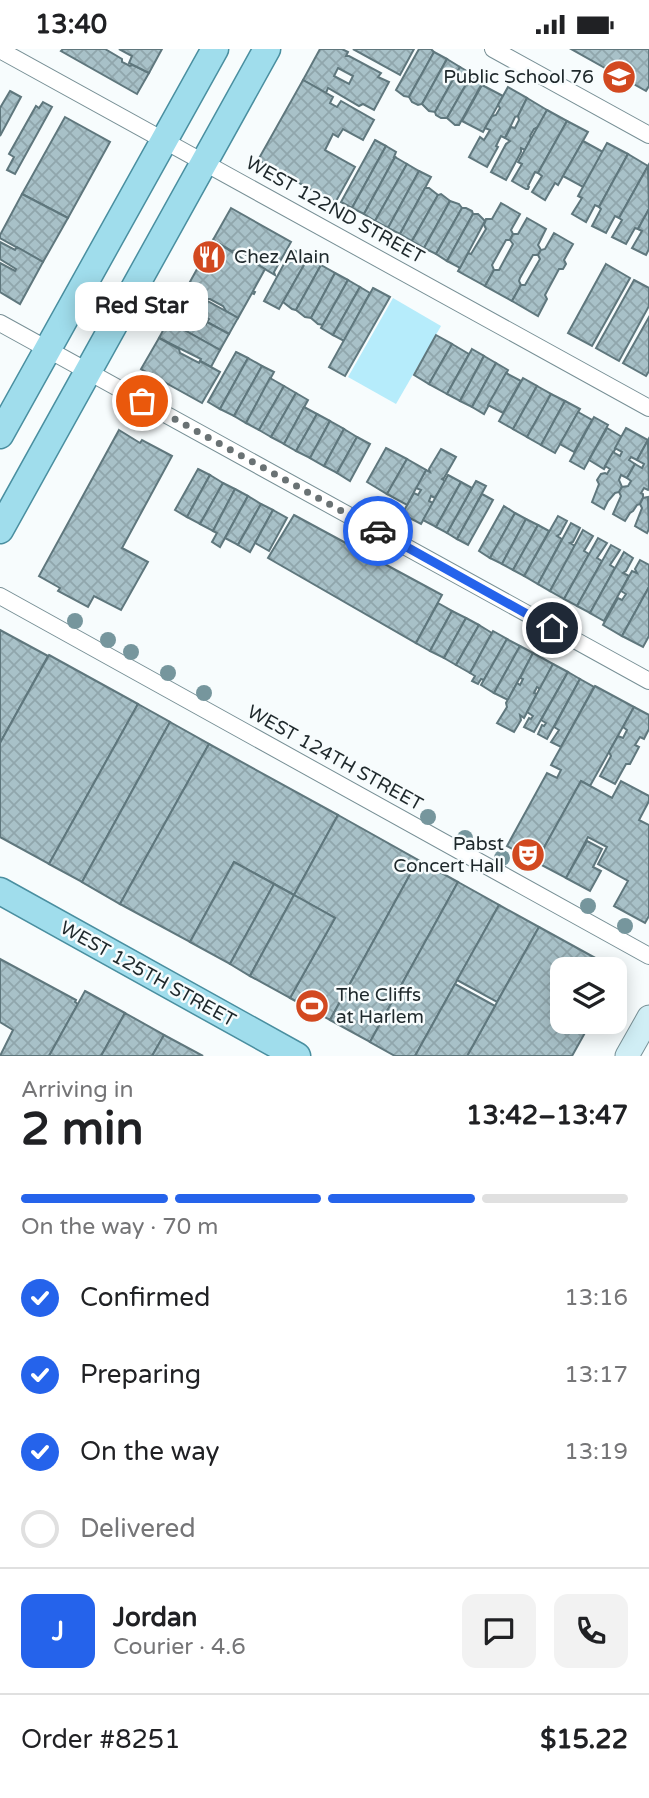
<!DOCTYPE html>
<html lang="en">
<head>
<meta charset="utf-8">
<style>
	:root { --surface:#fff; --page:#f2f2f2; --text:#202124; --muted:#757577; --line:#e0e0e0; --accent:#2563eb }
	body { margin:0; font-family:"Varela Round",sans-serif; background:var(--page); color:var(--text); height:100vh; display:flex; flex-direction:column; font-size:26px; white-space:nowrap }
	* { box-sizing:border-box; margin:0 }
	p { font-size:23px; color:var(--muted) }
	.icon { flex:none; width:38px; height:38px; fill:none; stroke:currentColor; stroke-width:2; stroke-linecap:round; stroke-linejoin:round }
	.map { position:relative; height:1007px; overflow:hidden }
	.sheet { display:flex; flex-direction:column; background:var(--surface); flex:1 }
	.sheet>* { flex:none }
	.tools { position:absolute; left:550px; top:908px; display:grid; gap:14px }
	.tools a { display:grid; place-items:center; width:77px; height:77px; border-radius:14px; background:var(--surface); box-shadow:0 4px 18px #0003; font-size:35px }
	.pin { position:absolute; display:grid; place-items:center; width:60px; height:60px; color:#fff; margin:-30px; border:4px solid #fff; border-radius:50%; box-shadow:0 2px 7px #0007 }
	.courier { position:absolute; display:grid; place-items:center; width:70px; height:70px; margin:-35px; border:5px solid #2563eb; border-radius:50%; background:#fff; color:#222; box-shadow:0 2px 9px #0007 }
	.bubble { position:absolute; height:49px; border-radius:14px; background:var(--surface); box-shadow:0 4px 18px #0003; font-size:23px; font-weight:700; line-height:49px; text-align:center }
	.overview em { font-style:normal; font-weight:700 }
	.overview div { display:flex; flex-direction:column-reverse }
	.overview { display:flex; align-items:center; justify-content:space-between; height:119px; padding:0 21px }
	h1 { font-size:46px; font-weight:700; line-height:52px }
	.bar { display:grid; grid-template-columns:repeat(4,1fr); gap:10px 7px; align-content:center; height:84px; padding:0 21px }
	.bar i { height:9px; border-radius:5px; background:var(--line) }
	.bar .active { background:var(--accent) }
	.bar p { grid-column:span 4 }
	.line { display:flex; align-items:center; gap:18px; padding:0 21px; border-top:2px solid var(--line) }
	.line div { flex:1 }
	.round { display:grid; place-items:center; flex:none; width:74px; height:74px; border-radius:14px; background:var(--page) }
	ol { padding:0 21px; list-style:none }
	li { display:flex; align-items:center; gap:21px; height:77px }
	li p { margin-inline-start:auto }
	li .icon { padding:7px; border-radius:50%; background:var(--accent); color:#fff; stroke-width:4 }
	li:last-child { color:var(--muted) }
	li i { width:38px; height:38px; border:4px solid var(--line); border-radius:50% }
	.status { display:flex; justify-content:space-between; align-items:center; height:49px; padding:0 35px; background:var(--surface); direction:ltr }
	.status svg { height:19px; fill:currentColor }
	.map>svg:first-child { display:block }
	.garden { fill:#b6ecfb }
	.building { fill:url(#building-cross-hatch); stroke:#5f777d; stroke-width:2; fill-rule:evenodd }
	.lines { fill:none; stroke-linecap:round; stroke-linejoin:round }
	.street-casing { stroke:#789096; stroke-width:18 }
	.secondary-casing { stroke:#789096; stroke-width:25 }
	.primary-casing { stroke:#4a8fa0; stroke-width:29 }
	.street { stroke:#fff; stroke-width:16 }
	.secondary { stroke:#d0eef5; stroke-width:23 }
	.primary { stroke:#a0ddec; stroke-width:26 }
	.tree { fill:#76969d }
	.done { stroke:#6a7274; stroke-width:7; stroke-dasharray:0 12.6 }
	.route { stroke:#2563eb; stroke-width:9 }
	.labels { text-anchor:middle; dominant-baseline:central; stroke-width:5; stroke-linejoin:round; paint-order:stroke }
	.poi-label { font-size:19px; fill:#1e282b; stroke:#f7fcfd; text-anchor:end }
	.street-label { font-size:19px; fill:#1e282b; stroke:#f7fcfd }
</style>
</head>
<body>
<div class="status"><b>13:40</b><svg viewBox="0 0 49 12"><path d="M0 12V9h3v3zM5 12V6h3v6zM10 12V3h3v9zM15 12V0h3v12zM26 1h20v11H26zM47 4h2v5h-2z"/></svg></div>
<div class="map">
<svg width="649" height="1007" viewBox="0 0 649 1007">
	<defs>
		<pattern id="building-cross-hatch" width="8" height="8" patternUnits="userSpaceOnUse" patternTransform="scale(1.75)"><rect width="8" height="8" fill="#a8c1c8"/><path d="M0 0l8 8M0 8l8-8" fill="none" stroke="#90a6ac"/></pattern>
	</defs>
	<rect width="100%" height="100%" fill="#f7fcfd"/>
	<polygon class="garden" points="393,249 441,277 396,355 348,328"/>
	<g class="building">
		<polygon points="63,0 105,0 122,10 122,13 130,17 133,16 149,24 137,45 61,2"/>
		<polygon points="119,0 162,0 149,24 129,14 132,7"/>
		<path d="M320,0H342L348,3L346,7H349L381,24L378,28L389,33L374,61L363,55L359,57L328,39L326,44L303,31ZM338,19L353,27L349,35L334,27Z"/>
		<polygon points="353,0 414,0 400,26"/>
		<polygon points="419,0 431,0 434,3 409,48 404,47 396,41"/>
		<polygon points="571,0 649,0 649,37 646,42"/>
		<polygon points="434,3 447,10 422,55 418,56 412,53 409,48"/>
		<polygon points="447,10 460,18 435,63 429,62 422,55"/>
		<polygon points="460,18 472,25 447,69 441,69 436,66 435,63"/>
		<polygon points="472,25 484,31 459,76 455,76 447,69"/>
		<polygon points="303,31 333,48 330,54 337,58 341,52 374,71 363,91 343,80 338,88 333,85 325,101 355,118 335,154 258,111"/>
		<polygon points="482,36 503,47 483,83 462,72"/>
		<polygon points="508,38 527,49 518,67 515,68 505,89 501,87 496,97 498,98 487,118 469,108 480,88 484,91 490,81 485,79 492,67 496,66 500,59 498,56"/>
		<polygon points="10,42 21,48 0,87 0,59"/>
		<polygon points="527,49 547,61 538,78 534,80 530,87 531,89 525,101 521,99 521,103 506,131 491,123 506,95 510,92 505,89 511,78 515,79 519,71 518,67"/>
		<polygon points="43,53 52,58 15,125 7,121 14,108 9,105 36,57 39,59"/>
		<polygon points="547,61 567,72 538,124 535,123 528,137 529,138 528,140 526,140 512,132 522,115 518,113"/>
		<polygon points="65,68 110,93 68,169 22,145"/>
		<polygon points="567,72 588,83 558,136 555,134 545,151 532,143 542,127 538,124"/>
		<polygon points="375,91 386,97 352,159 341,153"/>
		<polygon points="583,92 603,103 583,138 563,127"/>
		<polygon points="607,94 628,105 599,158 595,156 586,173 572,165 582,149 578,147"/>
		<polygon points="386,97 396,103 394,108 395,108 364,165 352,159"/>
		<polygon points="628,105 648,117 619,169 615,167 606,184 592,177 601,160 599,158"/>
		<polygon points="395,108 407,115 375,172 364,165"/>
		<polygon points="407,115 419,122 388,179 375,172"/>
		<polygon points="648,117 649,160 638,180 635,179 626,195 612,188 622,171 619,169"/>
		<polygon points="419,122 431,128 400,185 388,179"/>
		<polygon points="425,139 429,139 438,146 412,192 400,185"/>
		<polygon points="22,145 68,169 43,213 0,189 0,186"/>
		<polygon points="441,145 450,152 424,199 412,192 438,146"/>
		<polygon points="450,152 459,155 462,159 436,205 424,199"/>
		<polygon points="501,154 520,165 511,181 513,185 510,191 506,191 492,216 494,221 485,237 458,222 468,204 471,205 486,180 484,176 486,170 492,170"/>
		<polygon points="231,159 291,193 274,223 275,226 253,213 254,210 237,201 232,202 213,191"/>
		<polygon points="462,159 466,159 472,162 473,165 447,212 436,205"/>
		<polygon points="649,160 649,200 646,206 632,199 642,182 638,180"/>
		<polygon points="473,165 478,165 485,172 460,219 447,212"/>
		<polygon points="527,169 546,180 538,196 541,201 538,206 533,206 520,229 519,232 521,236 512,252 485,237 494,221 499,221 513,195 510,191 513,185 518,185"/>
		<polygon points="554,184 573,195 564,211 566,215 563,220 559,220 545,246 547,250 538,267 512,252 521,236 525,236 540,210 538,206 541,201 545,200"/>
		<polygon points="213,191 248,213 253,213 265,220 253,242 255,243 254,245 252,244 238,269 226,262 223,257 210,250 205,250 186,240"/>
		<polygon points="0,193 15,201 17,198 43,213 20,255 0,243 0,214 15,222 16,220 0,210"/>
		<polygon points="292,200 308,209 279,260 264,252"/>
		<polygon points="308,209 321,216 296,261 292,260 283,253"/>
		<polygon points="606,215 630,229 592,297 568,284"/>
		<polygon points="321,216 335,224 311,269 305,268 296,261"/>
		<polygon points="335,224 348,231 323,276 318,275 311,269"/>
		<polygon points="348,231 360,238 333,286 321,279"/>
		<polygon points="634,231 649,239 649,257 619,312 596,299"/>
		<polygon points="360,238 370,244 344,292 333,286"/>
		<polygon points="373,239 390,248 345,327 329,318"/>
		<polygon points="186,240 238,269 229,285 207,273 209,270 202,266 200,269 177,256"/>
		<polygon points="177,256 200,269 199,271 206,275 207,273 229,285 220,301 168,272"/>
		<polygon points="649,268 649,322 646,327 623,314"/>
		<polygon points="168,272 220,301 211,318 200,312 201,310 159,289"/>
		<polygon points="436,286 452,295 429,335 414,326"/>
		<polygon points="159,289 179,300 180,304 199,314 200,312 220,323 202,354 141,320"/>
		<polygon points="452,295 469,305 447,345 429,335"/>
		<polygon points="472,300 484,307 460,352 447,345"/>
		<polygon points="236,303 248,309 220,360 208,353"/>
		<polygon points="484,307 496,314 472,358 460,352"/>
		<polygon points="248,309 262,317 234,367 220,360"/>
		<polygon points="496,314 508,321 484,365 472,358"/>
		<polygon points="262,317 274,323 246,374 234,367"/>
		<polygon points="506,324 521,332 503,364 488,356"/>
		<polygon points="270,329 284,337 259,381 246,374"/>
		<polygon points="523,329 537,337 513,380 499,372"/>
		<polygon points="284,337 296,344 271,388 259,381"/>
		<polygon points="537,337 551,345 527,388 513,380"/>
		<polygon points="296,344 308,351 284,395 271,388"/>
		<polygon points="551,345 565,352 541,396 527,388"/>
		<polygon points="565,352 580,360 555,404 541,396"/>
		<polygon points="304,358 317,365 296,402 284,395"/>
		<polygon points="578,363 592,371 574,403 560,395"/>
		<polygon points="317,365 330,372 310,409 296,402"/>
		<polygon points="594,368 608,376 584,420 570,412"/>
		<polygon points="330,372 344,380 324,417 310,409"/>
		<polygon points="607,379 622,388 604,420 589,411"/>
		<polygon points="626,379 648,391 637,411 631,408 629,411 635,415 627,429 621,426 619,431 622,438 619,443 615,444 608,452 604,460 592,453 599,435 597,431 601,425 605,424 607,425 610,420 605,417 613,403 620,407 622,403 615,399"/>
		<polygon points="344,380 357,388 337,424 324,417"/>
		<polygon points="119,381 140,394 142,391 172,407 122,499 148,513 121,561 94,547 88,558 58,542 60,539 39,527"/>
		<polygon points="357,388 370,395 350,432 337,424"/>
		<polygon points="648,391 649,439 648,441 644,439 641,444 643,445 643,449 640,455 637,456 633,462 630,464 625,472 613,465 621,447 619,443 622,438 628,437 631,432 627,429 635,415 642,419 644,415 637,411"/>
		<polygon points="386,399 407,410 387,445 367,433"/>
		<polygon points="441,400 456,408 444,429 442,430 445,432 435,449 431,447 429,452 433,454 421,475 402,465 414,444 418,446 421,441 416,439 426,421 430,423 429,420"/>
		<polygon points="407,410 426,421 407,456 387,445"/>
		<polygon points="198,420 210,426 187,468 175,461"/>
		<polygon points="210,426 223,434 200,475 187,468"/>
		<polygon points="448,426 461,433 436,478 423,471"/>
		<polygon points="476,432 486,437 457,490 447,484"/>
		<polygon points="461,433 472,439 447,484 436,478"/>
		<polygon points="223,434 235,440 213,482 200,475"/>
		<polygon points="235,440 248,447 220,498 212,493 217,484 213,482"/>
		<polygon points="482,445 493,451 468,496 457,490"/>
		<polygon points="248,447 261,455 238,496 225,489"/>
		<polygon points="648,448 649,480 647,484 635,477 642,459 640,455 643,449"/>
		<polygon points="261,455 273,461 250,503 238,496"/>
		<polygon points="504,457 515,464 490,509 479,502"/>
		<polygon points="273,461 287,469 269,502 255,494"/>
		<polygon points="515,464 526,470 502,515 490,509"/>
		<polygon points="294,466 442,546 416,594 268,509"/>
		<polygon points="558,467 567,472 560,485 557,487 562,490 538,535 524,527"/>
		<polygon points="526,470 538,476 513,521 502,515"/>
		<polygon points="571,474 580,479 573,493 570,494 575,497 550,542 538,535"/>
		<polygon points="538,476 549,482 524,527 513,521"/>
		<polygon points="583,481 593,487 584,502 589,505 564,550 550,542"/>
		<polygon points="598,489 607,494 597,509 602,512 577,557 564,550"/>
		<polygon points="611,496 620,501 610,516 615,519 590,564 577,557"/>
		<polygon points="624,503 633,509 626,522 623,524 629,527 604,572 590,564"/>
		<polygon points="640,511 649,516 649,538 622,587 603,576 618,549 622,551 626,545 621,542 632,522 637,524 635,520"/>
		<polygon points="649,538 649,587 643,598 622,587"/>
		<polygon points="438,554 452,562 430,602 416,594"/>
		<polygon points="452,562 466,569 444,609 430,602"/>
		<polygon points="466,569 479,576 456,616 444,609"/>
		<polygon points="479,576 492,584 470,624 456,616"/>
		<polygon points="0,581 48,607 0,694"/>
		<polygon points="493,582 507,590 484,631 481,630 478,635 472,632 475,627 470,624"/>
		<polygon points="507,590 520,597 494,644 481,636"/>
		<polygon points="520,597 533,604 508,651 494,644"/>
		<polygon points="533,604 553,615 540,640 537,638 534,644 537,645 524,669 520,666 521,671 514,683 497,674 507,658 506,654 517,634 520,636 523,630 520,629"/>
		<polygon points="49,606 138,655 49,815 0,788 0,694"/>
		<polygon points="553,615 568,623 534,683 524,678 529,669 531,670 533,667 527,663"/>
		<polygon points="568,623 580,630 547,690 538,685 542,676 544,677 546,674 541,671"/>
		<polygon points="580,630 594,638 561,698 551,693 559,681 554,678"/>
		<polygon points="595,637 634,658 590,737 581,732 536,813 507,797 547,724 557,729 561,721 551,716"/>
		<polygon points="138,655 170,673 82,833 49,815"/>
		<polygon points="634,658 649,666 649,680 644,690 640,688 635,696 639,698 630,715 626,715 615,735 600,727 611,707 609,703 618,687 623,689 627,681 623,678"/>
		<polygon points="170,673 209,695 120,855 82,833"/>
		<polygon points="209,695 338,766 294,846 234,813 190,893 120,855"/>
		<polygon points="581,732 612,749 621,732 649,747 649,752 639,771 649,776 649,867 645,874 614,857 628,832 598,815 607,798 588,788 566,829 536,813"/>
		<polygon points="338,766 418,811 330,971 290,949 335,869 294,846"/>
		<polygon points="587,792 602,800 593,818 601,822 590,842 566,829"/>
		<polygon points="418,811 458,833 370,993 330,971"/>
		<polygon points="234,813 274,835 230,915 190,893"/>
		<polygon points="458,833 499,856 415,1007 395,1007 370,993"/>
		<polygon points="274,835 294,846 250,927 230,915"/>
		<polygon points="294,846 335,869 290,949 250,927"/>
		<polygon points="499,856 539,878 497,953 457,931"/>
		<polygon points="539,878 619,922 614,931 614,920 562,920 562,973 591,973 572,1007 467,1007"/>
		<polygon points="0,910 76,951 75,953 78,955 49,1007 0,1007 13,981 0,973"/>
		<polygon points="455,935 495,957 467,1007 415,1007"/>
		<polygon points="85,942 125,964 101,1007 49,1007"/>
		<polygon points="125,964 164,986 152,1007 101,1007"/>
		<polygon points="164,986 203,1007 152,1007"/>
	</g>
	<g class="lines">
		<g class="street-casing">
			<g id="street">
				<polyline points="493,0 649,86"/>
				<polyline points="0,1 649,359"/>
				<polyline points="0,274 649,632"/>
				<polyline points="0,547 649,907"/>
			</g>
		</g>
		<g class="secondary-casing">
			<polyline id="secondary" points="627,1007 649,968"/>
		</g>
		<g class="primary-casing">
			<g id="primary">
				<polyline points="0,386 215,0"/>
				<polyline points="0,481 267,0"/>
				<polyline points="0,842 297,1007"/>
			</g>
		</g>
		<use href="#street" class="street"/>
		<use href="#secondary" class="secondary"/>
		<use href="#primary" class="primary"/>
	</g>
	<g class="tree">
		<circle cx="75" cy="572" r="8"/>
		<circle cx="108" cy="591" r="8"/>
		<circle cx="131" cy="603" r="8"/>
		<circle cx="168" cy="624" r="8"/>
		<circle cx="204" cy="644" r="8"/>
		<circle cx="428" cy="768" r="8"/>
		<circle cx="465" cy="789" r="8"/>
		<circle cx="502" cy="809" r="8"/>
		<circle cx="588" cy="857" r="8"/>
		<circle cx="625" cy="877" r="8"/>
	</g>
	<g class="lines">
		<polyline class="done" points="142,352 378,482"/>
		<polyline class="route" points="378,482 552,579"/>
	</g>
	<defs>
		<g id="school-disc" transform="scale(1.75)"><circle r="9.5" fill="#d24920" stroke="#f7fcfd"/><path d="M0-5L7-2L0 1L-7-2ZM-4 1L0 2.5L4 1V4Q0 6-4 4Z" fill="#fff"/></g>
		<g id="restaurant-disc" transform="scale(1.75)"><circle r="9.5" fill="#d24920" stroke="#f7fcfd"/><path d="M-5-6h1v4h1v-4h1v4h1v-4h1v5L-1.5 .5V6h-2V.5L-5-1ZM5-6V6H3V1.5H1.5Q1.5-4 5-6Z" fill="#fff"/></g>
		<g id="theatre-disc" transform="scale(1.75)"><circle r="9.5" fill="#d24920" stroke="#f7fcfd"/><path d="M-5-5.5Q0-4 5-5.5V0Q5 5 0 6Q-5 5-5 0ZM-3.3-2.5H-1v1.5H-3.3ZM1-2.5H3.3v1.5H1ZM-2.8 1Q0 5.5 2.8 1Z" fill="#fff"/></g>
		<g id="stadium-disc" transform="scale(1.75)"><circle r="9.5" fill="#d24920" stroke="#f7fcfd"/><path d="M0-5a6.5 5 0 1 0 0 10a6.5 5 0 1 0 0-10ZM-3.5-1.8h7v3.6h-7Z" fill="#fff"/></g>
	</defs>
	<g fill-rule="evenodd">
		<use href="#school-disc" x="619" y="28"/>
		<use href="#restaurant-disc" x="209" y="208"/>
		<use href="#theatre-disc" x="528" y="806"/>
		<use href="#stadium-disc" x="312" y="957"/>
	</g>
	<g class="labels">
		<g class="poi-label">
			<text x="594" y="28">Public School 76</text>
			<text x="234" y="208" text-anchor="start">Chez Alain</text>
			<text x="504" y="795">Pabst<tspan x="504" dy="22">Concert Hall</tspan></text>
			<text x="336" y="946" text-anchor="start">The Cliffs<tspan x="336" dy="22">at Harlem</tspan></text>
		</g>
		<g class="street-label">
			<text transform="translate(335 161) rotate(29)">WEST 122ND STREET</text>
			<text transform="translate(335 709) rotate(29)">WEST 124TH STREET</text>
			<text transform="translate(148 925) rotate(29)">WEST 125TH STREET</text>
		</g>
	</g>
</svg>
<div class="tools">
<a><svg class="icon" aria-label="layers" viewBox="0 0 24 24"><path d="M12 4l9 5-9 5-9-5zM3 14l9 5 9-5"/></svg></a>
</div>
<div class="pin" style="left:142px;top:352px;background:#ea580c"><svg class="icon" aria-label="bag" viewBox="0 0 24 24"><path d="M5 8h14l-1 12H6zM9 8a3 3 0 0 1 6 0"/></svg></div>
<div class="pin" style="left:552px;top:579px;background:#1f2937"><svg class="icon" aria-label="home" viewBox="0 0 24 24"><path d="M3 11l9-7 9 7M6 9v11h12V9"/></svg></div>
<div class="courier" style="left:378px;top:482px"><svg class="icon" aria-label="car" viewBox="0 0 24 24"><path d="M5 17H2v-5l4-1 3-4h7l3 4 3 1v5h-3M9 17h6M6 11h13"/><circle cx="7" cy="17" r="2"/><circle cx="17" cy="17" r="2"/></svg></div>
<div class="bubble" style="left:75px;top:233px;width:133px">Red Star</div>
</div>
<section class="sheet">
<div class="overview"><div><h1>2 min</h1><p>Arriving in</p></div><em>13:42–13:47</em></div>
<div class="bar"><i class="active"></i><i class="active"></i><i class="active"></i><i></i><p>On the way · 70 m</p></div>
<ol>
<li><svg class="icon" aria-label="check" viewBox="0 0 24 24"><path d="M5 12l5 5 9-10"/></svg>Confirmed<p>13:16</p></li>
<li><svg class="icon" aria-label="check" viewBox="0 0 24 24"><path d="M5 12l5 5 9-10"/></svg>Preparing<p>13:17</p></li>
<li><svg class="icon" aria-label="check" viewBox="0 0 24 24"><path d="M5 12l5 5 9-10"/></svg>On the way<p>13:19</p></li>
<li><i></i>Delivered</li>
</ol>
<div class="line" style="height:126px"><b class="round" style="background:var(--accent);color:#fff">J</b><div><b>Jordan</b><p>Courier · 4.6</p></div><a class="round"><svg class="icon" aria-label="chat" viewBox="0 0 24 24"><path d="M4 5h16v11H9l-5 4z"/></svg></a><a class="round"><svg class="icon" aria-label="phone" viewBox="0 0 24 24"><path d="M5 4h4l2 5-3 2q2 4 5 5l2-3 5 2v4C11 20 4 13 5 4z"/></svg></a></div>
<div class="line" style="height:91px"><div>Order #8251</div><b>$15.22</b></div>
</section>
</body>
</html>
